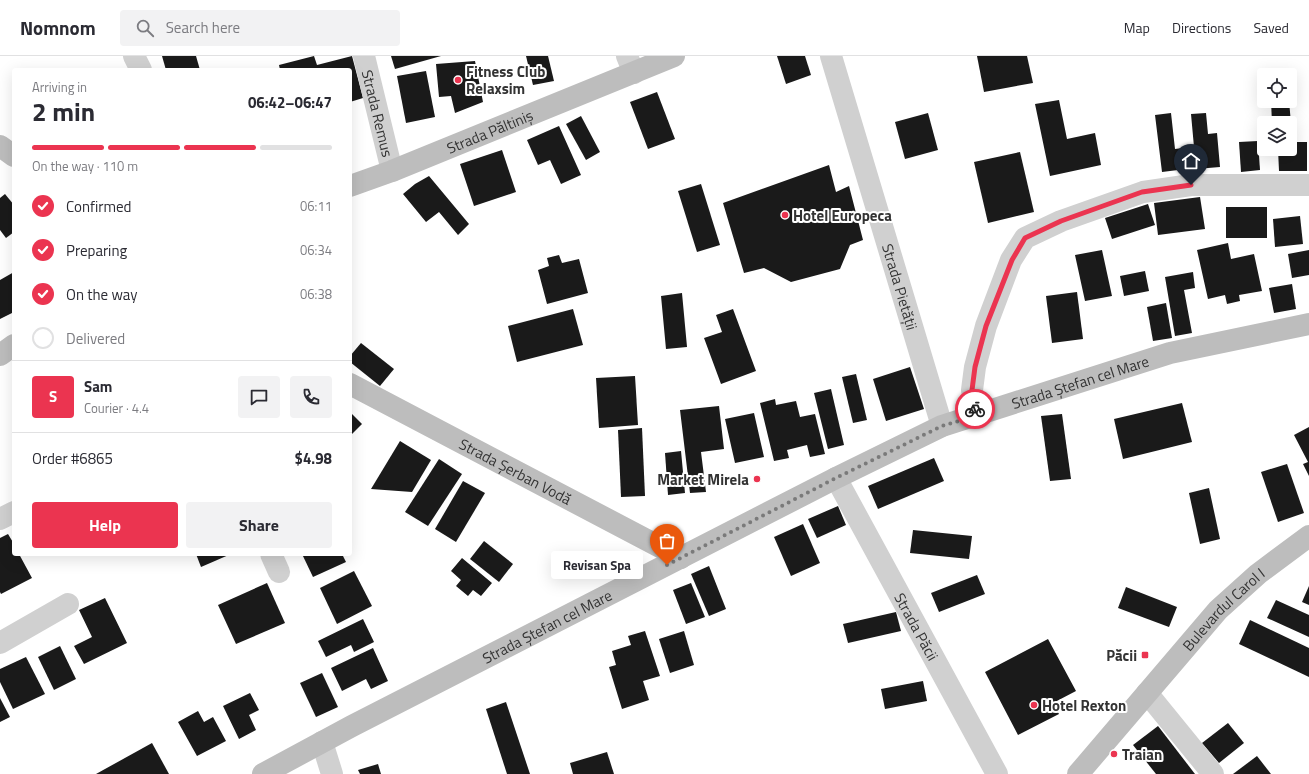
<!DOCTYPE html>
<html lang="en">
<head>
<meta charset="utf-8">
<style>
	:root { --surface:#fff; --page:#f2f2f3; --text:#2b2b33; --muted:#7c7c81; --line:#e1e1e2; --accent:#eb3450 }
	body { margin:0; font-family:"Titillium Web",sans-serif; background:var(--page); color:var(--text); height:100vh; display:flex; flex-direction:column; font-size:15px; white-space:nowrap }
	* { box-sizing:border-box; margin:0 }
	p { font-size:13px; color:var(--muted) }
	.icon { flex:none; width:22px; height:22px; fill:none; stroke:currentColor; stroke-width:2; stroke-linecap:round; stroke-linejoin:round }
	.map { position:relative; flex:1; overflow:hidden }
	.sheet { position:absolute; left:12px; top:12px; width:340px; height:488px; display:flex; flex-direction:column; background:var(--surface); border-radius:4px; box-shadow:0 4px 16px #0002 }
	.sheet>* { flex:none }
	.fabs { position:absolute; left:1257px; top:12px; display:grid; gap:8px }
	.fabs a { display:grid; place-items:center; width:40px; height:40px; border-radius:4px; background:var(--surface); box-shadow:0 4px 16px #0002; font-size:20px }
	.pin { position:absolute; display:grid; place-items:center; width:34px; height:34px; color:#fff; margin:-41px -17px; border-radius:50% 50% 50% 0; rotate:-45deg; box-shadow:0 0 4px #0007 }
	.pin .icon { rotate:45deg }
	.courier { position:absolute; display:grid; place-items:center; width:40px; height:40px; margin:-20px; border:3px solid #eb3450; border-radius:50%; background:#fff; color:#222; box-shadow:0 1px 5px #0007 }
	.bubble { position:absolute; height:28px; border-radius:4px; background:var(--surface); box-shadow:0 4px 16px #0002; font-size:13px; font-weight:700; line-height:28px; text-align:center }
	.head em { font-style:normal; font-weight:700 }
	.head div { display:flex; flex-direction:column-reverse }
	.head { display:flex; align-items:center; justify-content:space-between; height:68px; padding:0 20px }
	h1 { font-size:26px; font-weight:700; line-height:30px }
	.bar { display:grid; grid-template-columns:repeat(4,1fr); gap:6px 4px; align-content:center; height:48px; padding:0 20px }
	.bar i { height:5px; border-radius:3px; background:var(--line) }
	.bar .current { background:var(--accent) }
	.bar p { grid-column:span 4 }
	.line { display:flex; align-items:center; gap:10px; padding:0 20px; border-top:1px solid var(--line) }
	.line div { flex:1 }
	.round { display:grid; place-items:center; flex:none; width:42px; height:42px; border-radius:4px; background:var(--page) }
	ol { padding:0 20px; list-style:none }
	li { display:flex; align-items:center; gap:12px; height:44px }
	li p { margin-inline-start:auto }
	li .icon { padding:4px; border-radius:50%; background:var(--accent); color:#fff; stroke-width:4 }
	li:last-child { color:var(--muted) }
	li i { width:22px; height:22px; border:2px solid var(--line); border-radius:50% }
	.primary-button { display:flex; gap:8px; margin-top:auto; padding:8px 20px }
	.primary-button a { flex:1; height:46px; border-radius:4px; background:var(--accent); color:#fff; font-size:16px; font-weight:700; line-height:46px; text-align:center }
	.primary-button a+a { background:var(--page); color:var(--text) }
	header { display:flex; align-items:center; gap:24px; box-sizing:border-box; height:56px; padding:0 20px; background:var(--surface); border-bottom:1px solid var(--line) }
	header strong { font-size:19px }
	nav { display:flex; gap:22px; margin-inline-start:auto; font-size:14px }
	.search { width:280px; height:36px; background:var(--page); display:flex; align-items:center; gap:10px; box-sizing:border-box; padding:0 14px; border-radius:4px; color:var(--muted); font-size:15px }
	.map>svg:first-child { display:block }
	.building { fill:#1a1a1a }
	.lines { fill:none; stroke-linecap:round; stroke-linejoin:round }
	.street { stroke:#d0d0d0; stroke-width:22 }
	.secondary { stroke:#bdbdbd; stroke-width:22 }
	.done { stroke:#7a7a7a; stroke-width:4; stroke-dasharray:0 7.2 }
	.route { stroke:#eb3450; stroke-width:5 }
	.poi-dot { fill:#eb3450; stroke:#fff; stroke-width:1.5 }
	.labels { text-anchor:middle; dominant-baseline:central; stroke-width:4; stroke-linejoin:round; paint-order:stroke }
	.poi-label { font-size:15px; font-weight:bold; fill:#333; stroke:#fff; text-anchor:start }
	.street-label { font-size:15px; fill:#333; stroke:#fff }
</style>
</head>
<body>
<header>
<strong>Nomnom</strong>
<div class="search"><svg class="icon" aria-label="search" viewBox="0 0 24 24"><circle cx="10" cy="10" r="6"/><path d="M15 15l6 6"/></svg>Search here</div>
<nav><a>Map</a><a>Directions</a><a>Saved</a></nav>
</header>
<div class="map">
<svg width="1309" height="718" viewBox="0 0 1309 718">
	<rect width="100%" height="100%" fill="#fff"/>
	<g class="building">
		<polygon points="162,0 196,0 200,14 166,14"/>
		<polygon points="314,0 317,9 352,0 363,42 350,46 350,14 280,14 279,9"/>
		<polygon points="391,0 441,0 395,13"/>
		<polygon points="526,0 548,0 554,25 533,29"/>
		<polygon points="777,0 805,0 811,19 786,28"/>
		<polygon points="977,0 1027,0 1033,27 984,36"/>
		<polygon points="475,5 483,46 455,57 451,40 439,41 436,8"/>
		<polygon points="426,15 435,61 406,67 397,20"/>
		<polygon points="657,36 675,83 648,93 630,46"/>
		<polygon points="1059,44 1067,83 1095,77 1101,109 1050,120 1035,48"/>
		<polygon points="1271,45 1289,45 1291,67 1272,67"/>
		<polygon points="928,57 938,94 905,103 895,66"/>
		<polygon points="1171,57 1175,93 1183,92 1186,113 1162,116 1155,59"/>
		<polygon points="1206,57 1208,78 1217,77 1220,111 1196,113 1191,58"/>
		<polygon points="581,60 600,96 586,104 566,68"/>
		<polygon points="559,70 581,119 561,128 550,104 538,109 527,84"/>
		<polygon points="1258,85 1260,114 1241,116 1239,86"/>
		<polygon points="1290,86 1307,86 1307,115 1279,115 1278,93 1290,93"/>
		<polygon points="502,94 516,136 474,150 460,108"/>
		<polygon points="1020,96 1034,156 988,167 974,106"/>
		<polygon points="829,109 836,136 849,130 863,184 850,189 840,213 791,226 764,212 744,217 723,147"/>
		<polygon points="429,120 469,168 458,179 439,156 426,166 403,138 415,128"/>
		<polygon points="701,128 720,189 697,196 678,135"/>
		<polygon points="5,138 14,149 14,176 6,182 0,174 0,142"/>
		<polygon points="1200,141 1205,173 1158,179 1154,147"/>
		<polygon points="1148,148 1155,169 1112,183 1105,162"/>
		<rect x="1226" y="151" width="41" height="31"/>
		<polygon points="1300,160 1303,188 1275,191 1273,163"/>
		<polygon points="1228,187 1231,203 1254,198 1262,235 1239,239 1240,245 1227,248 1225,239 1208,243 1197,194"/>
		<polygon points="1102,194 1112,240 1085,245 1075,199"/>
		<polygon points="1309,194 1309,219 1292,222 1288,198"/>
		<polygon points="559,199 562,207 579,203 588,237 547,248 538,214 549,210 547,202"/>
		<polygon points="1145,215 1149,235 1124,240 1120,220"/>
		<polygon points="14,216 14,256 0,263 0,224"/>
		<polygon points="1193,216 1195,232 1184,234 1192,277 1175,280 1165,221"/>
		<polygon points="1292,228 1296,253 1274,257 1269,232"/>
		<polygon points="1077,236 1083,283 1052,287 1046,240"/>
		<polygon points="682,237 687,291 666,293 661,240"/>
		<polygon points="1166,247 1172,282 1153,285 1147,251"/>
		<polygon points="573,253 583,289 517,306 508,270"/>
		<polygon points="733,253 756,315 721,328 704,282 722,276 716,259"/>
		<polygon points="361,287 394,313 380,330 350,306 350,300"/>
		<polygon points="910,311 924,353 886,365 873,323"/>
		<polygon points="856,318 867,364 853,367 842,321"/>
		<polygon points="635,320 638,369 599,372 596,322"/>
		<polygon points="831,333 844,389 828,393 814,337"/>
		<polygon points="775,343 776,349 796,345 800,361 815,358 825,398 810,401 807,389 787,394 789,402 774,405 760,347"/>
		<polygon points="1182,347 1192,386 1123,403 1114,363"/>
		<polygon points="719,350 724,393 701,396 706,436 690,437 680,354"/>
		<polygon points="350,356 362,368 350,380"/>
		<polygon points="754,357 764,401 735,407 725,363"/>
		<polygon points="1062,358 1071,423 1050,425 1041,360"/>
		<polygon points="1309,371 1309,420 1303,408 1308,406 1294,379"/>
		<polygon points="642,372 645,440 621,441 618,374"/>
		<polygon points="400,385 431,404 412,436 371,433"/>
		<polygon points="681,395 685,437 668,439 665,397"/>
		<polygon points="934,402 944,425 878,453 868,430"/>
		<polygon points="439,403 462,418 428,470 405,456"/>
		<polygon points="1287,408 1304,457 1278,466 1261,416"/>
		<polygon points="463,425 485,437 456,486 435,473"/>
		<polygon points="1209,432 1220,483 1200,488 1189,437"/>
		<polygon points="838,450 846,469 817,482 808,463"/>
		<polygon points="803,468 820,507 791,520 774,481"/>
		<polygon points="913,474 972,480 969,503 910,497"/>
		<polygon points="8,478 14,488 14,498 19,498 32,522 1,538 0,536 0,482"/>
		<polygon points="484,485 513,508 499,526 470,503"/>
		<polygon points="196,498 231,498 201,511"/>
		<polygon points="302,498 342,498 346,506 313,521"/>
		<polygon points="462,502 492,527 481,540 473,534 468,540 456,530 461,524 451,515"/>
		<polygon points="709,510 726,553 709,560 691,518"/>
		<polygon points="354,515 372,550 337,568 320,532"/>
		<polygon points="977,519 985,538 939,556 931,537"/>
		<polygon points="267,527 285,567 236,588 218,549"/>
		<polygon points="691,527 705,561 686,568 673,534"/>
		<polygon points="1309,530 1309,549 1302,546"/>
		<polygon points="1126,531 1177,551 1169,571 1118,552"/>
		<polygon points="105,542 127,587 84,608 74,590 92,581 79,554"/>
		<polygon points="1276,544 1309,559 1309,581 1267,562"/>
		<polygon points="896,556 901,575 848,587 843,568"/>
		<polygon points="363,563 374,586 354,596 351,589 326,601 318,585"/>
		<polygon points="1250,564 1309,592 1309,621 1239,588"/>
		<polygon points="645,575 660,620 643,625 649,644 622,653 609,611 616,609 612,595 631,589 628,580"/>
		<polygon points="684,575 694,609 670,617 659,583"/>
		<polygon points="1048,583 1076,635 1053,647 1059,658 1018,679 985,616"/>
		<polygon points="60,590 76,623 54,634 38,601"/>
		<polygon points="373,592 388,625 371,633 366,623 342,635 331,612"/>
		<polygon points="26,601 45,638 13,653 0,626 0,613"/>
		<polygon points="322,617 338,651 316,661 300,627"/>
		<polygon points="923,625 927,645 885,653 881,633"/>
		<polygon points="250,637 259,654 249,659 256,674 239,683 223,650"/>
		<polygon points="0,642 10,661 0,666"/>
		<polygon points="506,646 530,718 507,718 486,653"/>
		<polygon points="198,655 204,666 213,661 226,685 197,700 178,666"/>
		<polygon points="1228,667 1244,687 1219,707 1202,687"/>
		<polygon points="1158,670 1195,718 1156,718 1133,689"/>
		<polygon points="152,687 169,718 96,718"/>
		<polygon points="607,696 614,718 573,718 570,707"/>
		<polygon points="1257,700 1271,718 1233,718"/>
		<polygon points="378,708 381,718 360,718 358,714"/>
	</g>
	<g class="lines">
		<g class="street">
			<polyline points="134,0 141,14"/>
			<path id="s1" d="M364,0L392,115"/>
			<polyline points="627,0 634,17"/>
			<path id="s2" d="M831,0L942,370"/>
			<polyline points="976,360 972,334 975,311 986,270 1011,204 1025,182 1061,165 1143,136 1191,129 1309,129"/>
			<path id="s3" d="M836,422L997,718"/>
			<polyline points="0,463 14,456"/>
			<polyline points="271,498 279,516"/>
			<polyline points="0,587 68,548"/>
			<polyline points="1147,637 1213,718"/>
			<polyline points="322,686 332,718"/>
		</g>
		<g class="secondary">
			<polyline points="0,90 14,100"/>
			<path id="s4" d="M350,130L392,115L674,0"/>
			<polyline points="0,299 14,289"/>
			<path id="s5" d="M350,328L681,502"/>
			<path id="s6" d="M263,718L352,670L836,422L942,370L1170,297L1309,268"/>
			<path id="s7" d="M1078,718L1218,554L1258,518L1309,480"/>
		</g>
	</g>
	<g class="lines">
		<polyline class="done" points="667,509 836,422 942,370 976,360 975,353"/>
		<polyline class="route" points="975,353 972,334 975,311 986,270 1012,204 1025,182 1061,165 1142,136 1191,129"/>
	</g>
	<g class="poi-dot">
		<circle cx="458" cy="24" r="4"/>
		<circle cx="785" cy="159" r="4"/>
		<circle cx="757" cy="423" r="4"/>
		<rect x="1141" y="595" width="8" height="8" rx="2"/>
		<circle cx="1034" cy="649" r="4"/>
		<circle cx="1114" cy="698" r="4"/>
	</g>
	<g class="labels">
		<g class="poi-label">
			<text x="466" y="15">Fitness Club<tspan x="466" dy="17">Relaxsim</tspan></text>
			<text x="793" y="159">Hotel Europeca</text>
			<text x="749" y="423" text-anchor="end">Market Mirela</text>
			<text x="1137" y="599" text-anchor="end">Păcii</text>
			<text x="1042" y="649">Hotel Rexton</text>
			<text x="1122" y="698">Traian</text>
		</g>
		<g class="street-label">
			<text stroke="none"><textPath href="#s1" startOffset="59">Strada Remus</textPath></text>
			<text stroke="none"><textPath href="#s4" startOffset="150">Strada Păltiniș</textPath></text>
			<text stroke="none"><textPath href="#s2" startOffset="241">Strada Pietății</textPath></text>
			<text stroke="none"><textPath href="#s6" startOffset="908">Strada Ștefan cel Mare</textPath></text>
			<text stroke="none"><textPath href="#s5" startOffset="187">Strada Șerban Vodă</textPath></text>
			<text stroke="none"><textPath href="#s7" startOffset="220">Bulevardul Carol I</textPath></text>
			<text stroke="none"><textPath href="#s6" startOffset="320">Strada Ștefan cel Mare</textPath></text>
			<text stroke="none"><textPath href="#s3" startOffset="169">Strada Păcii</textPath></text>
		</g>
	</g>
</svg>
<div class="fabs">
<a><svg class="icon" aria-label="locate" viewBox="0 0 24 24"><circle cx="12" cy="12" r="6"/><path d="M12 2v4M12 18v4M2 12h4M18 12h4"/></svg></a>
<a><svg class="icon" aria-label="layers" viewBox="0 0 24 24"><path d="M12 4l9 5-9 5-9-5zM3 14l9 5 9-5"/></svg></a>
</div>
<div class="pin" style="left:667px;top:509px;background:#ea580c"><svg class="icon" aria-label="bag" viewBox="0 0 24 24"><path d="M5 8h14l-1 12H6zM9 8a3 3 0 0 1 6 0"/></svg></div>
<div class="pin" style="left:1191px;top:129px;background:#1f2937"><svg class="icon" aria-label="home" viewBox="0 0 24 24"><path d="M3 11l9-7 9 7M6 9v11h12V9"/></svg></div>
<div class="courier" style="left:975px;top:353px"><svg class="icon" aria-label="bike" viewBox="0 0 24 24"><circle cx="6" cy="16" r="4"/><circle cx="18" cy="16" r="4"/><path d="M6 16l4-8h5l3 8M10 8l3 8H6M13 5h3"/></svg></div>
<div class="bubble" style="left:551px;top:495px;width:92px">Revisan Spa</div>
<section class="sheet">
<div class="head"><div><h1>2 min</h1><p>Arriving in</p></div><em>06:42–06:47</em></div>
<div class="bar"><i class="current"></i><i class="current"></i><i class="current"></i><i></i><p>On the way · 110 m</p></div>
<ol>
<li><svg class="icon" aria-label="check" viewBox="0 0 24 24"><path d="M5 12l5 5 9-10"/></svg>Confirmed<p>06:11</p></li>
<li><svg class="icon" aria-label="check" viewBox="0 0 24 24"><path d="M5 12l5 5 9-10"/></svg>Preparing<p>06:34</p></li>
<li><svg class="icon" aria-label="check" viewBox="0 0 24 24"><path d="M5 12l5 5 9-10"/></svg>On the way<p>06:38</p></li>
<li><i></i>Delivered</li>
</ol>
<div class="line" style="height:72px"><b class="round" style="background:var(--accent);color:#fff">S</b><div><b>Sam</b><p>Courier · 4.4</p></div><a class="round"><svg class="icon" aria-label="chat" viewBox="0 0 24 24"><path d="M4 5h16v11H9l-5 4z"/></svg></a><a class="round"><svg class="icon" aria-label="phone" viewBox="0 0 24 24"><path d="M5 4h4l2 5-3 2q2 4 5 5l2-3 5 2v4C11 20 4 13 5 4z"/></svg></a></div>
<div class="line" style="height:52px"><div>Order #6865</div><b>$4.98</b></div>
<div class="primary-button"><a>Help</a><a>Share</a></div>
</section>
</div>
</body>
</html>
